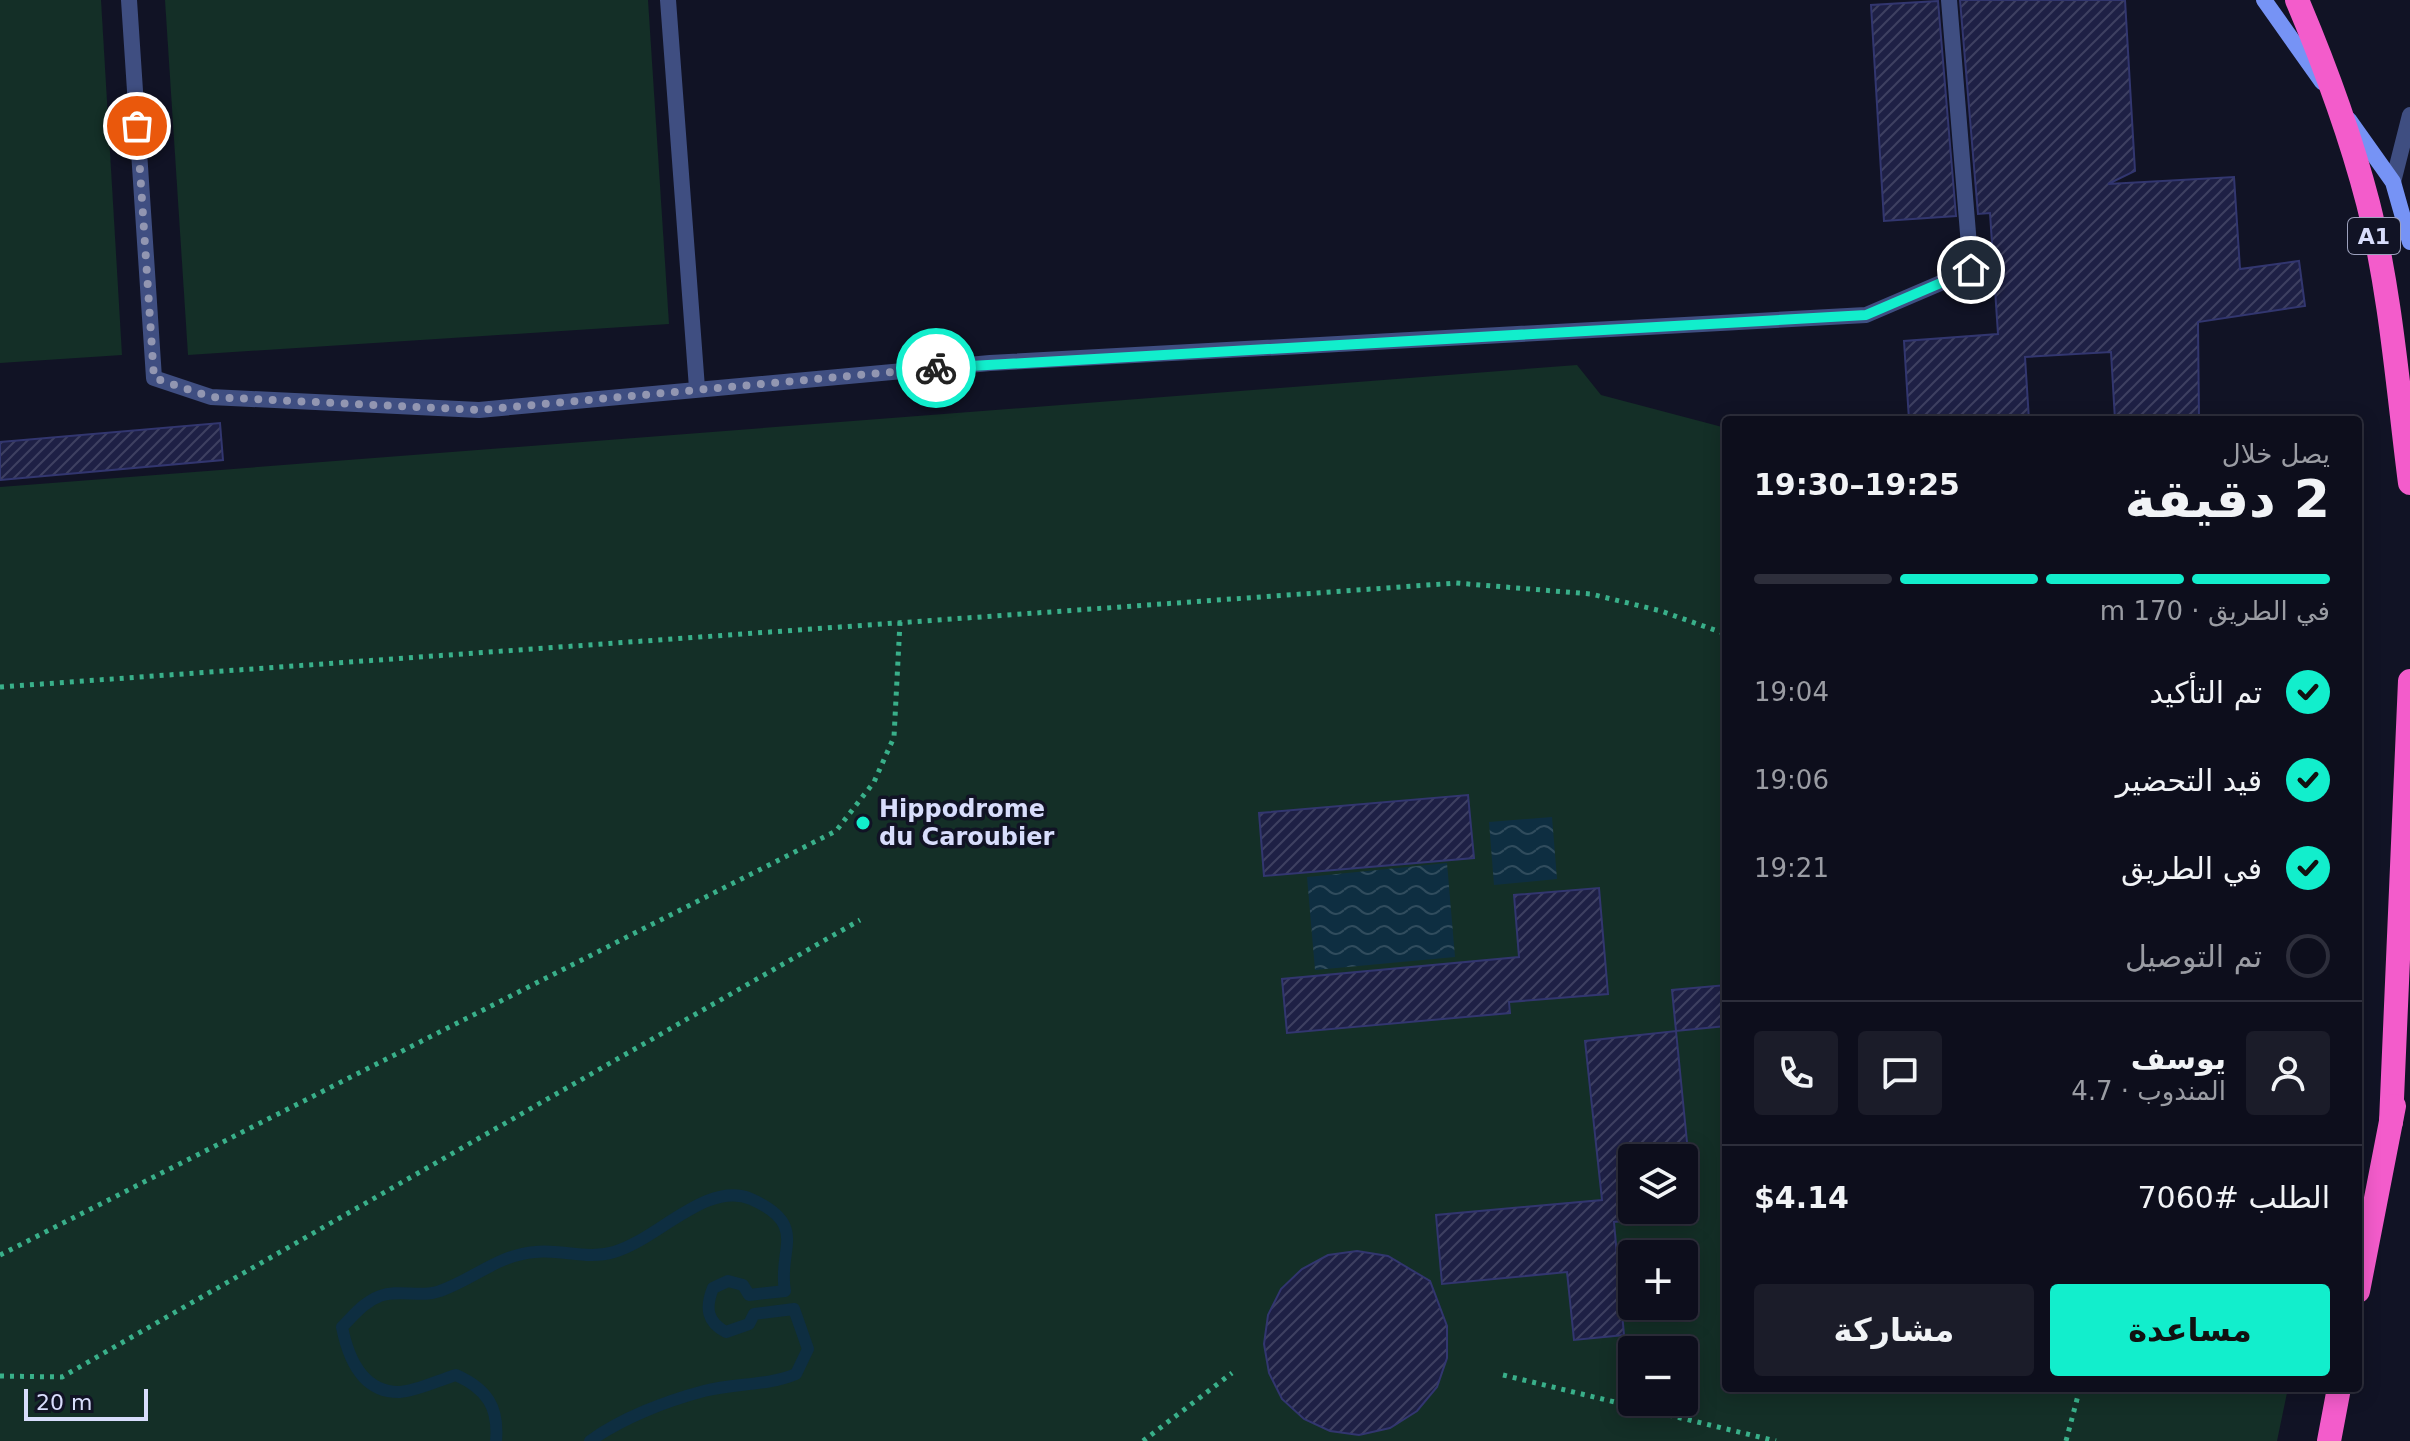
<!DOCTYPE html>
<html lang="ar">
<head>
<meta charset="utf-8">
<style>
	:root { --surface:#0d0e1c; --page:#1b1c29; --text:#f1f3f6; --muted:#9a9ca3; --line:#2d2e3b; --accent:#12eecc }
	body { margin:0; font-family:"DejaVu Sans","Noto Sans Arabic",sans-serif; background:var(--page); color:var(--text); direction:rtl; height:100vh; display:flex; flex-direction:column; font-size:30px; white-space:nowrap }
	* { box-sizing:border-box; margin:0 }
	p { font-size:26px; color:var(--muted) }
	.icon { flex:none; width:44px; height:44px; fill:none; stroke:currentColor; stroke-width:2; stroke-linecap:round; stroke-linejoin:round }
	.map { position:relative; flex:1; overflow:hidden; direction:ltr }
	.side { position:absolute; left:1722px; top:416px; width:640px; height:976px; display:flex; flex-direction:column; background:var(--surface); border-radius:8px; box-shadow:0 4px 20px #0003,0 0 0 2px var(--line); direction:rtl }
	.side>* { flex:none }
	.controls { position:absolute; left:1618px; top:1144px; display:grid; gap:16px }
	.controls a { display:grid; place-items:center; width:80px; height:80px; border-radius:8px; background:var(--surface); box-shadow:0 4px 20px #0003,0 0 0 2px var(--line); font-size:40px }
	.scale { position:absolute; left:24px; bottom:20px; width:124px; box-sizing:border-box; padding-left:8px; border:4px solid #d8ddfc; border-top:0; font-size:22px; line-height:28px; white-space:nowrap; color:#d8ddfc; -webkit-text-stroke:6px #111325; paint-order:stroke }
	.pin { position:absolute; display:grid; place-items:center; width:68px; height:68px; color:#fff; margin:-34px; border:4px solid #fff; border-radius:50%; box-shadow:0 2px 8px #0007 }
	.courier { position:absolute; display:grid; place-items:center; width:80px; height:80px; margin:-40px; border:6px solid #12eecc; border-radius:50%; background:#fff; color:#222; box-shadow:0 2px 10px #0007 }
	.headline em { font-style:normal; font-weight:600 }
	.headline div { display:flex; flex-direction:column-reverse }
	.headline { display:flex; align-items:center; justify-content:space-between; height:136px; padding:0 32px }
	h1 { font-size:52px; font-weight:600; line-height:60px }
	.bar { display:grid; grid-template-columns:repeat(4,1fr); gap:12px 8px; align-content:center; height:96px; padding:0 32px }
	.bar i { height:10px; border-radius:6px; background:var(--line) }
	.bar .on { background:var(--accent) }
	.bar p { grid-column:span 4 }
	.line { display:flex; align-items:center; gap:20px; padding:0 32px; border-top:2px solid var(--line) }
	.line div { flex:1 }
	.round { display:grid; place-items:center; flex:none; width:84px; height:84px; border-radius:8px; background:var(--page) }
	ol { padding:0 32px; list-style:none }
	li { display:flex; align-items:center; gap:24px; height:88px }
	li p { margin-inline-start:auto }
	li .icon { padding:8px; border-radius:50%; background:var(--accent); color:#111; stroke-width:4 }
	li:last-child { color:var(--muted) }
	li i { width:44px; height:44px; border:4px solid var(--line); border-radius:50% }
	.primary-button { display:flex; gap:16px; margin-top:auto; padding:16px 32px }
	.primary-button a { flex:1; height:92px; border-radius:8px; background:var(--accent); color:#111; font-size:32px; font-weight:600; line-height:92px; text-align:center }
	.primary-button a+a { background:var(--page); color:var(--text) }
	.map>svg:first-child { display:block }
	.grass { fill:#142f27; fill-rule:evenodd }
	.water { fill:url(#water-waves) }
	.lines { fill:none; stroke-linecap:round; stroke-linejoin:round }
	.stream { stroke:#0e2e41; stroke-width:12 }
	.building { fill:url(#building-hatch); stroke:#32366f; stroke-width:2; fill-rule:evenodd }
	.path { stroke:#39b08a; stroke-width:5; stroke-dasharray:4 6; stroke-linecap:butt }
	.lane { stroke:#3f4e81; stroke-width:16 }
	.street { stroke:#3f4e81; stroke-width:16 }
	.secondary { stroke:#7693f5; stroke-width:16 }
	.highway { stroke:#f35ccb; stroke-width:24 }
	.highway-bridge { stroke:#f35ccb; stroke-width:24 }
	.done { stroke:#9296b1; stroke-width:8; stroke-dasharray:0 14.4 }
	.route { stroke:#12eecc; stroke-width:10 }
	.poi-dot { fill:#12eecc; stroke:#111325; stroke-width:3 }
	.labels { text-anchor:middle; dominant-baseline:central; stroke-width:7; stroke-linejoin:round; paint-order:stroke }
	.shield { fill:#111325; stroke:#9ca0bc; stroke-width:2 }
	.shield-label { font-size:22px; font-weight:bold; fill:#d8ddfc }
	.poi-label { font-size:24px; font-weight:bold; fill:#d8ddfc; stroke:#111325; text-anchor:start }
</style>
</head>
<body>
<div class="map">
<svg width="2410" height="1441" viewBox="0 0 2410 1441">
	<defs>
		<pattern id="water-waves" width="16" height="10" patternUnits="userSpaceOnUse" patternTransform="scale(2)"><rect width="16" height="10" fill="#0e2e41"/><path d="M0 5q4-4 8 0t8 0" fill="none" stroke="#304c5d"/></pattern>
		<pattern id="building-hatch" width="6" height="6" patternUnits="userSpaceOnUse" patternTransform="scale(2)"><rect width="6" height="6" fill="#1e2045"/><path d="M-1 1l2-2M0 6l6-6M5 7l2-2" fill="none" stroke="#3e4061"/></pattern>
	</defs>
	<rect width="100%" height="100%" fill="#111325"/>
	<g class="grass">
		<polygon points="0,0 101,0 122,355 0,363"/>
		<polygon points="165,0 648,0 669,324 188,355"/>
		<path d="M1577,365L1601,395L1726,428V1388H2288L2277,1441H0V487ZM1632,1158H1684V1210H1632ZM1632,1254H1684V1306H1632ZM1632,1350H1684V1402H1632Z"/>
	</g>
	<g class="water">
		<polygon points="1552,817 1557,879 1494,885 1489,822"/>
		<polygon points="1447,863 1455,957 1315,970 1307,877"/>
	</g>
	<g class="lines">
		<path class="stream" d="M496,1441C499,1407 487,1389 456,1375C439,1380 417,1391 400,1392C362,1393 348,1357 342,1327C354,1315 364,1302 380,1296C398,1289 422,1298 440,1291C474,1279 498,1255 535,1252C562,1249 587,1260 614,1252C657,1240 707,1180 751,1199C810,1225 777,1250 785,1291L749,1295L743,1285L728,1281L713,1288C705,1308 707,1322 726,1332L749,1324L754,1314L794,1309L808,1349L796,1374C767,1386 735,1383 704,1391C666,1401 622,1418 590,1441"/>
	</g>
	<g class="building">
		<polygon points="1960,0 2125,0 2135,171 2108,184 2234,177 2240,269 2299,261 2305,306 2198,322 2199,420 2115,420 2111,352 2025,357 2029,420 1909,420 1904,341 1998,334 1990,213 1978,214"/>
		<polygon points="1938,1 1956,216 1884,221 1871,5"/>
		<polygon points="220,423 223,460 0,480 0,442"/>
		<polygon points="1468,795 1474,858 1264,876 1259,813"/>
		<polygon points="1599,888 1608,994 1509,1002 1510,1013 1287,1033 1282,979 1519,957 1514,895"/>
		<polygon points="1726,985 1726,1026 1676,1031 1672,990"/>
		<path d="M1676,1031L1694,1213L1614,1222L1624,1335L1574,1340L1567,1272L1442,1284L1436,1215L1602,1200L1585,1041ZM1632,1158H1684V1210H1632Z"/>
		<polygon points="1357,1251 1388,1256 1430,1281 1447,1326 1447,1358 1437,1387 1417,1411 1390,1428 1359,1435 1330,1431 1304,1419 1282,1399 1269,1373 1264,1344 1268,1315 1281,1289 1302,1269 1328,1255"/>
	</g>
	<g class="lines">
		<g class="path">
			<polyline points="0,687 1456,583 1591,594 1661,611 1726,634"/>
			<polyline points="0,1255 836,831 874,782 894,737 900,622"/>
			<polyline points="1503,1375 1776,1441"/>
			<polyline points="0,1376 62,1377 860,920"/>
			<polyline points="1143,1441 1232,1373"/>
			<polyline points="2066,1441 2080,1388"/>
		</g>
		<polyline class="lane" points="2393,182 2410,115"/>
		<g class="street">
			<polyline points="129,0 154,378 211,397 479,410 990,363 1866,315 1971,270 1949,0"/>
			<polyline points="668,0 697,388"/>
		</g>
		<g class="secondary">
			<polyline points="2264,0 2322,82"/>
			<polyline points="2349,120 2393,182 2410,242"/>
		</g>
		<g class="highway">
			<polyline points="2391,1122 2410,681"/>
			<polyline points="2358,1291 2394,1106"/>
			<polyline points="2329,1441 2339,1388"/>
		</g>
		<path class="highway-bridge" d="M2297,0C2325,66 2350,134 2368,203C2391,294 2398,390 2410,483"/>
	</g>
	<g class="lines">
		<polyline class="done" points="137,126 154,378 211,397 479,410 936,368"/>
		<polyline class="route" points="936,368 1866,315 1971,270"/>
	</g>
	<circle class="poi-dot" cx="863" cy="823" r="8"/>
	<g class="labels">
		<rect class="shield" x="2348" y="218" width="52" height="36" rx="6"/>
		<g class="shield-label">
			<text x="2374" y="236">A1</text>
		</g>
		<g class="poi-label">
			<text x="879" y="809">Hippodrome<tspan x="879" dy="28">du Caroubier</tspan></text>
		</g>
	</g>
</svg>
<div class="controls">
<a><svg class="icon" aria-label="layers" viewBox="0 0 24 24"><path d="M12 4l9 5-9 5-9-5zM3 14l9 5 9-5"/></svg></a>
<a>+</a>
<a>−</a>
</div>
<div class="scale">20 m</div>
<div class="pin" style="left:137px;top:126px;background:#ea580c"><svg class="icon" aria-label="bag" viewBox="0 0 24 24"><path d="M5 8h14l-1 12H6zM9 8a3 3 0 0 1 6 0"/></svg></div>
<div class="pin" style="left:1971px;top:270px;background:#1f2937"><svg class="icon" aria-label="home" viewBox="0 0 24 24"><path d="M3 11l9-7 9 7M6 9v11h12V9"/></svg></div>
<div class="courier" style="left:936px;top:368px"><svg class="icon" aria-label="bike" viewBox="0 0 24 24"><circle cx="6" cy="16" r="4"/><circle cx="18" cy="16" r="4"/><path d="M6 16l4-8h5l3 8M10 8l3 8H6M13 5h3"/></svg></div>
<section class="side">
<div class="headline"><div><h1>2 دقيقة</h1><p>يصل خلال</p></div><em>19:25–19:30</em></div>
<div class="bar"><i class="on"></i><i class="on"></i><i class="on"></i><i></i><p>في الطريق · 170 m</p></div>
<ol>
<li><svg class="icon" aria-label="check" viewBox="0 0 24 24"><path d="M5 12l5 5 9-10"/></svg>تم التأكيد<p>19:04</p></li>
<li><svg class="icon" aria-label="check" viewBox="0 0 24 24"><path d="M5 12l5 5 9-10"/></svg>قيد التحضير<p>19:06</p></li>
<li><svg class="icon" aria-label="check" viewBox="0 0 24 24"><path d="M5 12l5 5 9-10"/></svg>في الطريق<p>19:21</p></li>
<li><i></i>تم التوصيل</li>
</ol>
<div class="line" style="height:144px"><a class="round"><svg class="icon" aria-label="person" viewBox="0 0 24 24"><circle cx="12" cy="8" r="4"/><path d="M4 21q1-7 8-7t8 7"/></svg></a><div><b>يوسف</b><p>المندوب · 4.7</p></div><a class="round"><svg class="icon" aria-label="chat" viewBox="0 0 24 24"><path d="M4 5h16v11H9l-5 4z"/></svg></a><a class="round"><svg class="icon" aria-label="phone" viewBox="0 0 24 24"><path d="M5 4h4l2 5-3 2q2 4 5 5l2-3 5 2v4C11 20 4 13 5 4z"/></svg></a></div>
<div class="line" style="height:104px"><div>الطلب #7060</div><b>$4.14</b></div>
<div class="primary-button"><a>مساعدة</a><a>مشاركة</a></div>
</section>
</div>
</body>
</html>
